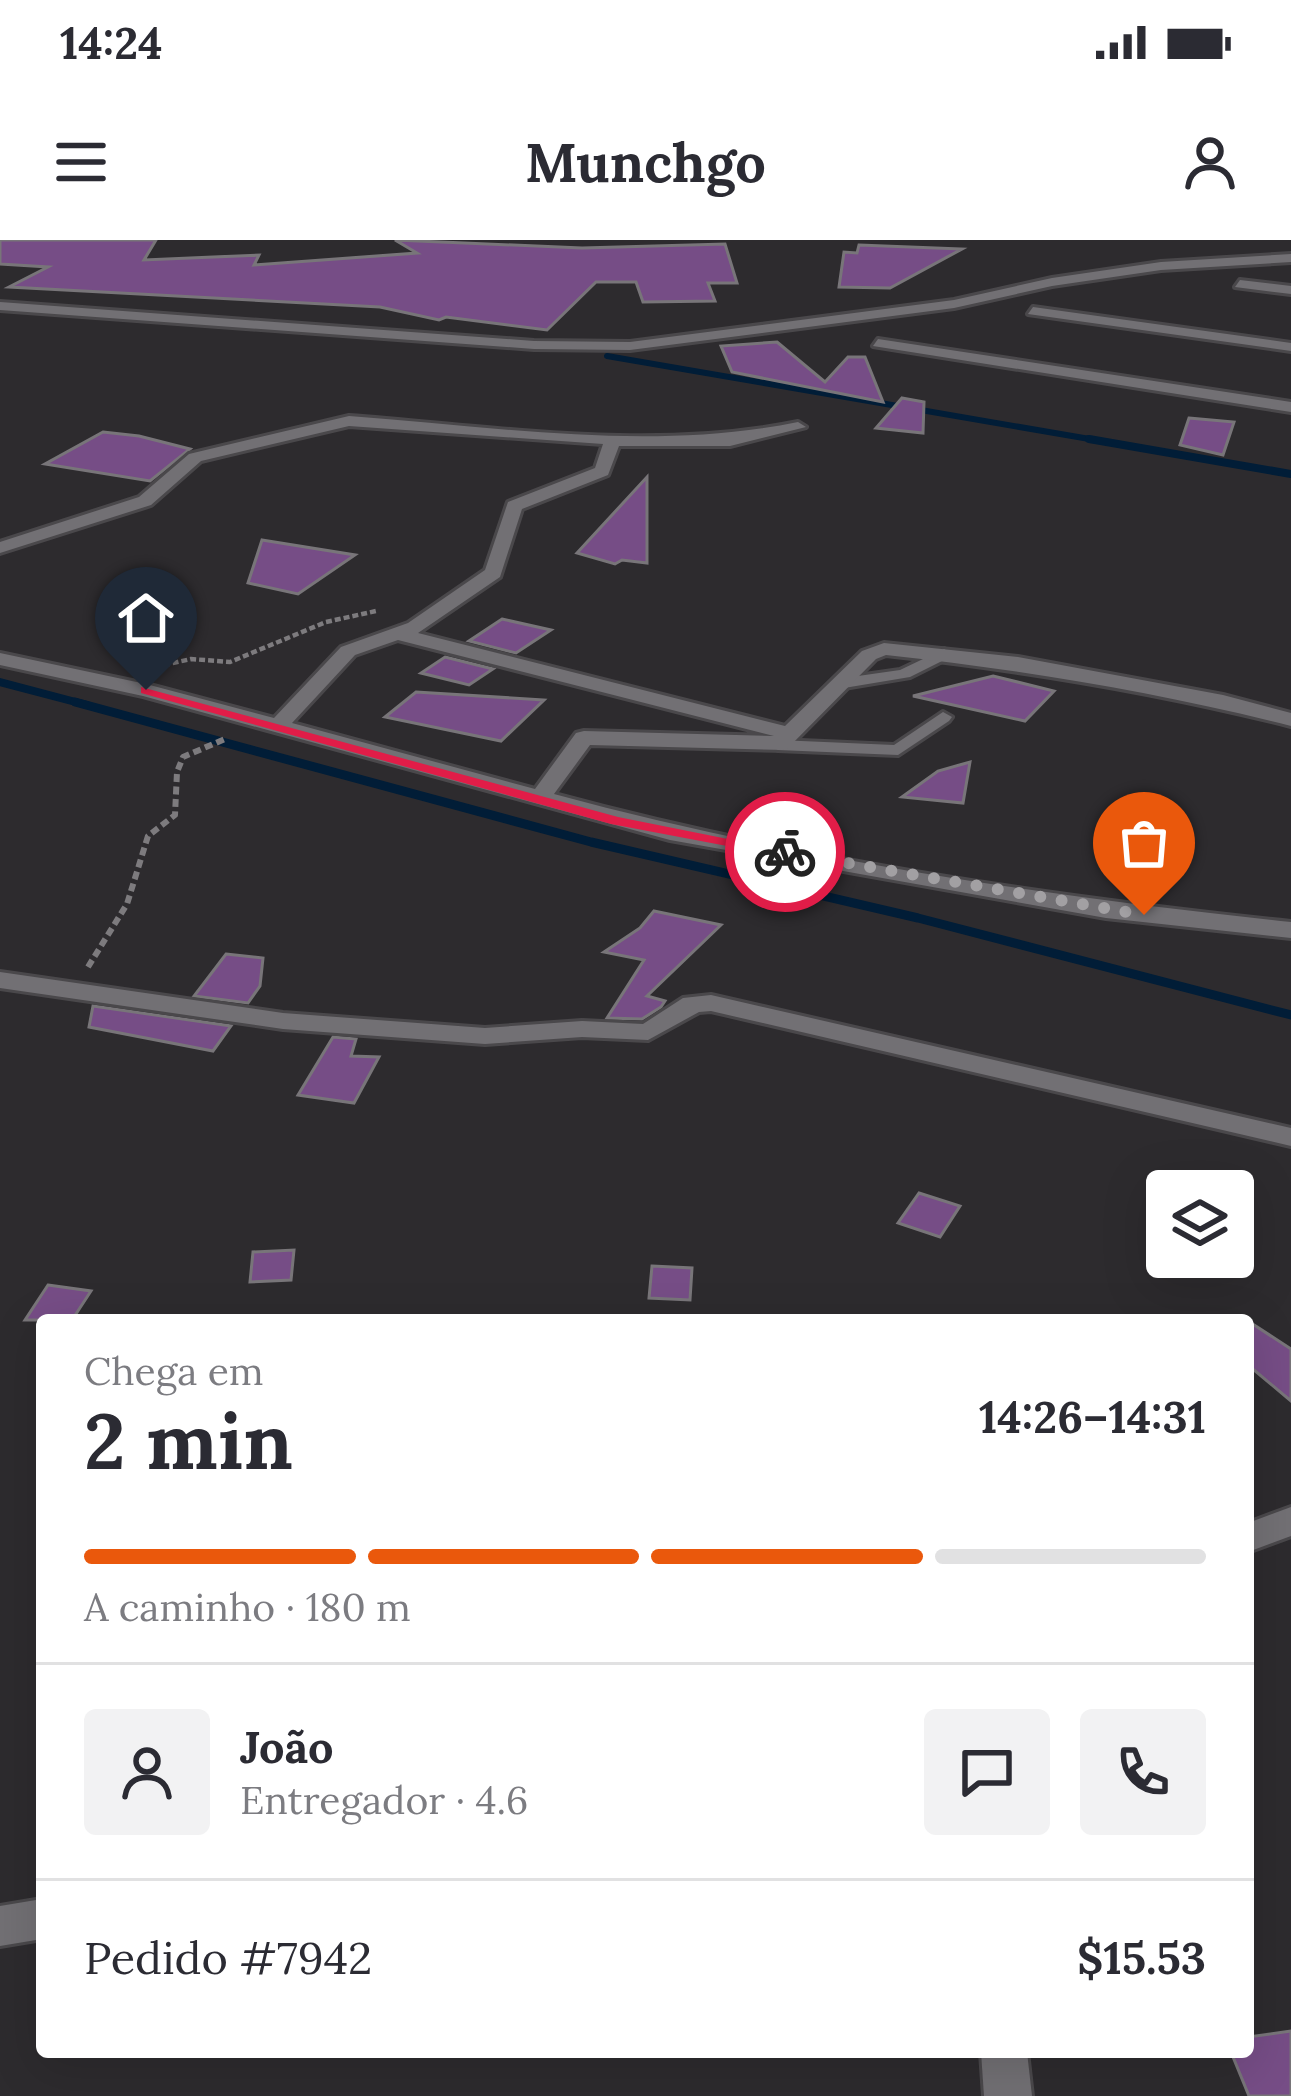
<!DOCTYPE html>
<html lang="pt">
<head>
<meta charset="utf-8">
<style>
	:root { --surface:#fff; --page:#f2f2f3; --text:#2b2b33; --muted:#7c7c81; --line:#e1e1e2; --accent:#ea580c }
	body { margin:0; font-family:Lora,serif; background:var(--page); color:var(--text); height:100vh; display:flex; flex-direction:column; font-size:45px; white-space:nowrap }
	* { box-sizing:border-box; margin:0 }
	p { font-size:39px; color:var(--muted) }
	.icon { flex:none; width:66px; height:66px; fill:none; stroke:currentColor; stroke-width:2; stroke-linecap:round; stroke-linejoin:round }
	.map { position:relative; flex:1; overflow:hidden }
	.sheet { position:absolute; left:36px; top:1074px; width:1218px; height:744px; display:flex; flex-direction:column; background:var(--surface); border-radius:12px; box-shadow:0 12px 48px #0002 }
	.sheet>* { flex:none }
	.tools { position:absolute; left:1146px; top:930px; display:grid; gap:24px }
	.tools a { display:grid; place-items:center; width:108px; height:108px; border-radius:12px; background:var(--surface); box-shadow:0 12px 48px #0002; font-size:60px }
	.pin { position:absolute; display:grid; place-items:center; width:102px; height:102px; color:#fff; margin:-123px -51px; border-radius:50% 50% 50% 0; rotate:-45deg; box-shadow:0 0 12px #0007 }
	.pin .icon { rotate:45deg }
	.courier { position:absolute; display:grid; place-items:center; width:120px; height:120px; margin:-60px; border:9px solid #e11d48; border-radius:50%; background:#fff; color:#222; box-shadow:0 3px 15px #0007 }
	.head em { font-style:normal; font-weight:800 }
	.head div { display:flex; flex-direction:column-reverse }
	.head { display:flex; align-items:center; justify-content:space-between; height:204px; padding:0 48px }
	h1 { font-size:78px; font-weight:800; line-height:90px }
	.bar { display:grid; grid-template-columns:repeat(4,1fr); gap:18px 12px; align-content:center; height:144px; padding:0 48px }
	.bar i { height:15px; border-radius:9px; background:var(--line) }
	.bar .current { background:var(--accent) }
	.bar p { grid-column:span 4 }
	.line { display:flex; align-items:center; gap:30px; padding:0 48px; border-top:3px solid var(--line) }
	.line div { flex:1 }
	.round { display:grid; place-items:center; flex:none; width:126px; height:126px; border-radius:12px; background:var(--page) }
	.status { display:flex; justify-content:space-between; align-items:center; height:84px; padding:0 60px; background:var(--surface); direction:ltr }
	.status svg { height:33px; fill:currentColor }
	header { display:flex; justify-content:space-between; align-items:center; height:156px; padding:0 48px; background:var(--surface); font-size:54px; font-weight:800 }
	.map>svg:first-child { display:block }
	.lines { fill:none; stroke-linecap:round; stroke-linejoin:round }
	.stream-far2 { stroke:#011d37; stroke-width:6 }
	.stream-far1 { stroke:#011d37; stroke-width:8 }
	.stream { stroke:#011d37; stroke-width:9 }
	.building { fill:#764d86; stroke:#787579; stroke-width:3 }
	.service-casing { stroke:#4a484b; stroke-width:6 }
	.minor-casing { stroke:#4a484b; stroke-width:6 }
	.path-far1 { stroke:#7d7b7e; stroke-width:4.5; stroke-dasharray:6 3; stroke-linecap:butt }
	.path { stroke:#7d7b7e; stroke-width:6; stroke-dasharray:8 4.5; stroke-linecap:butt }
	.service { fill:#727074; fill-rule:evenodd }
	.minor { fill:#727074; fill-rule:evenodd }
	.route { fill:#e11d48 }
	.done { stroke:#a2a0a3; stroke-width:12; stroke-dasharray:0 21.6 }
</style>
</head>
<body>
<div class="status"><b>14:24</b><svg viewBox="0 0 49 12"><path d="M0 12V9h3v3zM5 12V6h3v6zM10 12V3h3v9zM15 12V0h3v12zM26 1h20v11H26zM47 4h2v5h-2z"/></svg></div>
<header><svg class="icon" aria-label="menu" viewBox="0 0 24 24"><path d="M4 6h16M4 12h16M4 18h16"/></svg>Munchgo<svg class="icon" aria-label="person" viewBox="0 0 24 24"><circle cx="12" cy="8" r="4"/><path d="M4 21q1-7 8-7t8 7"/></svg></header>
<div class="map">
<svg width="1291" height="1856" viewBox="0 0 1291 1856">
	<rect width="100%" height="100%" fill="#2d2b2e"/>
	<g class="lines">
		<polyline class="stream-far2" points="607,116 1107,202"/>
		<g class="stream-far1">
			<polyline points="1089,199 1291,234"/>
			<polyline points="0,442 87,465"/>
		</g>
		<polyline class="stream" points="75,462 591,602 918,678 1291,775"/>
	</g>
	<g class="building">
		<polygon points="0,0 156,0 144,20 259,15 254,25 417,13 395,0 582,8 725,4 737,43 708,43 715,61 643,62 636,42 596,42 547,90 446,77 439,80 380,67 9,47 48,27 0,24"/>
		<polygon points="859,5 962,9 890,48 839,47 844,12 857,13"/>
		<polygon points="777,102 825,142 848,117 865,117 883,162 732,132 721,106"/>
		<polygon points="902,158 924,162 923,193 876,188"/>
		<polygon points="1189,178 1234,182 1223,215 1180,205"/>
		<polygon points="103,192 139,196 190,209 150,241 45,224"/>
		<polygon points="647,237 647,323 622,320 615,324 577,313"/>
		<polygon points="262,300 355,315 298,354 248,343"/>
		<polygon points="502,379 551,390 516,413 469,401"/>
		<polygon points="445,417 493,429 469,445 421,433"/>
		<polygon points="993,436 1054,451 1025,481 913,456"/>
		<polygon points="416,452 544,460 501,501 385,477"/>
		<polygon points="970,522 963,563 902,557 938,531"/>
		<polygon points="654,671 721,685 647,756 665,761 661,767 642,779 607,778 644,720 604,712 640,688"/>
		<polygon points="226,714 263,718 260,746 248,763 194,756"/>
		<polygon points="93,766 231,786 213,811 89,787"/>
		<polygon points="333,797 356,799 351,816 379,817 354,863 298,855"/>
		<polygon points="919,953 960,966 940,997 898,983"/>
		<polygon points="294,1010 291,1040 250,1042 253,1012"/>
		<polygon points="652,1026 692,1028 690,1060 649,1058"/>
		<polygon points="48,1045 91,1051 72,1080 25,1080"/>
		<polygon points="1248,1081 1291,1109 1291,1161 1248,1125"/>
		<polygon points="1291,1791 1291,1856 1249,1856 1231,1812 1248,1812 1248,1797"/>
	</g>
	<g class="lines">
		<g class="service-casing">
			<g id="service">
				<polygon points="944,409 952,414 950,417 910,437 844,448 836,443 844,438 900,430"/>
				<polygon points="943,472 952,477 949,481 898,515 778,510 769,505 778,500 894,505"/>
			</g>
		</g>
		<g class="minor-casing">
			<g id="minor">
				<polygon points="1291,14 1291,22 1161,30 1052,46 954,68 630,110 534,109 0,70 0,62 534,101 630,102 954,60 1052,38 1161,22"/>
				<polygon points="1240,40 1291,46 1291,54 1235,47"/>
				<polygon points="1033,67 1291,103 1291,111 1028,74"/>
				<polygon points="878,99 1291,162 1291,172 873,106"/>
				<path d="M349,176C498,187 651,212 798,182L806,187L730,206H619L608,235L522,269L500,337L418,393L785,486L862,411L884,403L1018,417L1223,455L1291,473V486C1157,452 1024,430 886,415L876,419L786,510L590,505L554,554C794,619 1044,656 1291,682V698L1106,678L670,600L143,456L0,425V413L146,444L274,478L341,407L408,383L485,330L508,262L595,228L603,204L349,186L201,221L151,265L0,313V302L139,257L189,214ZM398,400L774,496L584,491L576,493L535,549L292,483L355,415Z"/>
				<polygon points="0,732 283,773 485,788 582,781 643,784 683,758 711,755 1291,888 1291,906 711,771 699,772 648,800 582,797 485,804 283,789 0,748"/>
				<polygon points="1291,1267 1291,1296 1248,1312 1248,1283"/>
				<polygon points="42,1659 42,1699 0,1706 0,1666"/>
				<polygon points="981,1812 1027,1812 1032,1856 984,1856"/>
			</g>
		</g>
		<polyline class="path-far1" points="155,427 191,419 230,422 326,382 376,371"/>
		<polyline class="path" points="88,727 127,664 148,596 175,575 177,532 183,517 225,499"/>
		<use href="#service" class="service"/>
		<use href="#minor" class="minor"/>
	</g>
	<polygon class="route" points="141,447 618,577 793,612 785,617 611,584 141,453"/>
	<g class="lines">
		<polyline class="done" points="785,612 1144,675"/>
	</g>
</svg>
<div class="tools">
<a><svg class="icon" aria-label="layers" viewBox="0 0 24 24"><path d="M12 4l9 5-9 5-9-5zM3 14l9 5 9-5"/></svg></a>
</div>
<div class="pin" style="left:1144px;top:675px;background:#ea580c"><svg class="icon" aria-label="bag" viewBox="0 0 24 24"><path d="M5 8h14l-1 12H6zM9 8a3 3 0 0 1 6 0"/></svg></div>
<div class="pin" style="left:146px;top:450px;background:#1f2937"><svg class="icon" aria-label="home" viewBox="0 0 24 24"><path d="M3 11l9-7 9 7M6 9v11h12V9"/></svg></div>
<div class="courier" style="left:785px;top:612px"><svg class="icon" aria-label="bike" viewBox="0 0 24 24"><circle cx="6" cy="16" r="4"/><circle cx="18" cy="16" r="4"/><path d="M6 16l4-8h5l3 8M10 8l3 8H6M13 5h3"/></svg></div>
<section class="sheet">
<div class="head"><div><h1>2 min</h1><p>Chega em</p></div><em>14:26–14:31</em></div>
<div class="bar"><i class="current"></i><i class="current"></i><i class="current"></i><i></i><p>A caminho · 180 m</p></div>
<div class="line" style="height:216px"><a class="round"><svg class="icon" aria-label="person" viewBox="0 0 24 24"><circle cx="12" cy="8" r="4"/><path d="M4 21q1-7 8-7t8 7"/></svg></a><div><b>João</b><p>Entregador · 4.6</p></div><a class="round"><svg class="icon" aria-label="chat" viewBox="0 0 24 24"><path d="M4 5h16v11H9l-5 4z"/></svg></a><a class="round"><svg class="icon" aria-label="phone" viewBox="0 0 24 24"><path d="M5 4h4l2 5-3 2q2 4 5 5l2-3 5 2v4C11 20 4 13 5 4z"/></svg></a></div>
<div class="line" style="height:156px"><div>Pedido #7942</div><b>$15.53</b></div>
</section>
</div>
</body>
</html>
